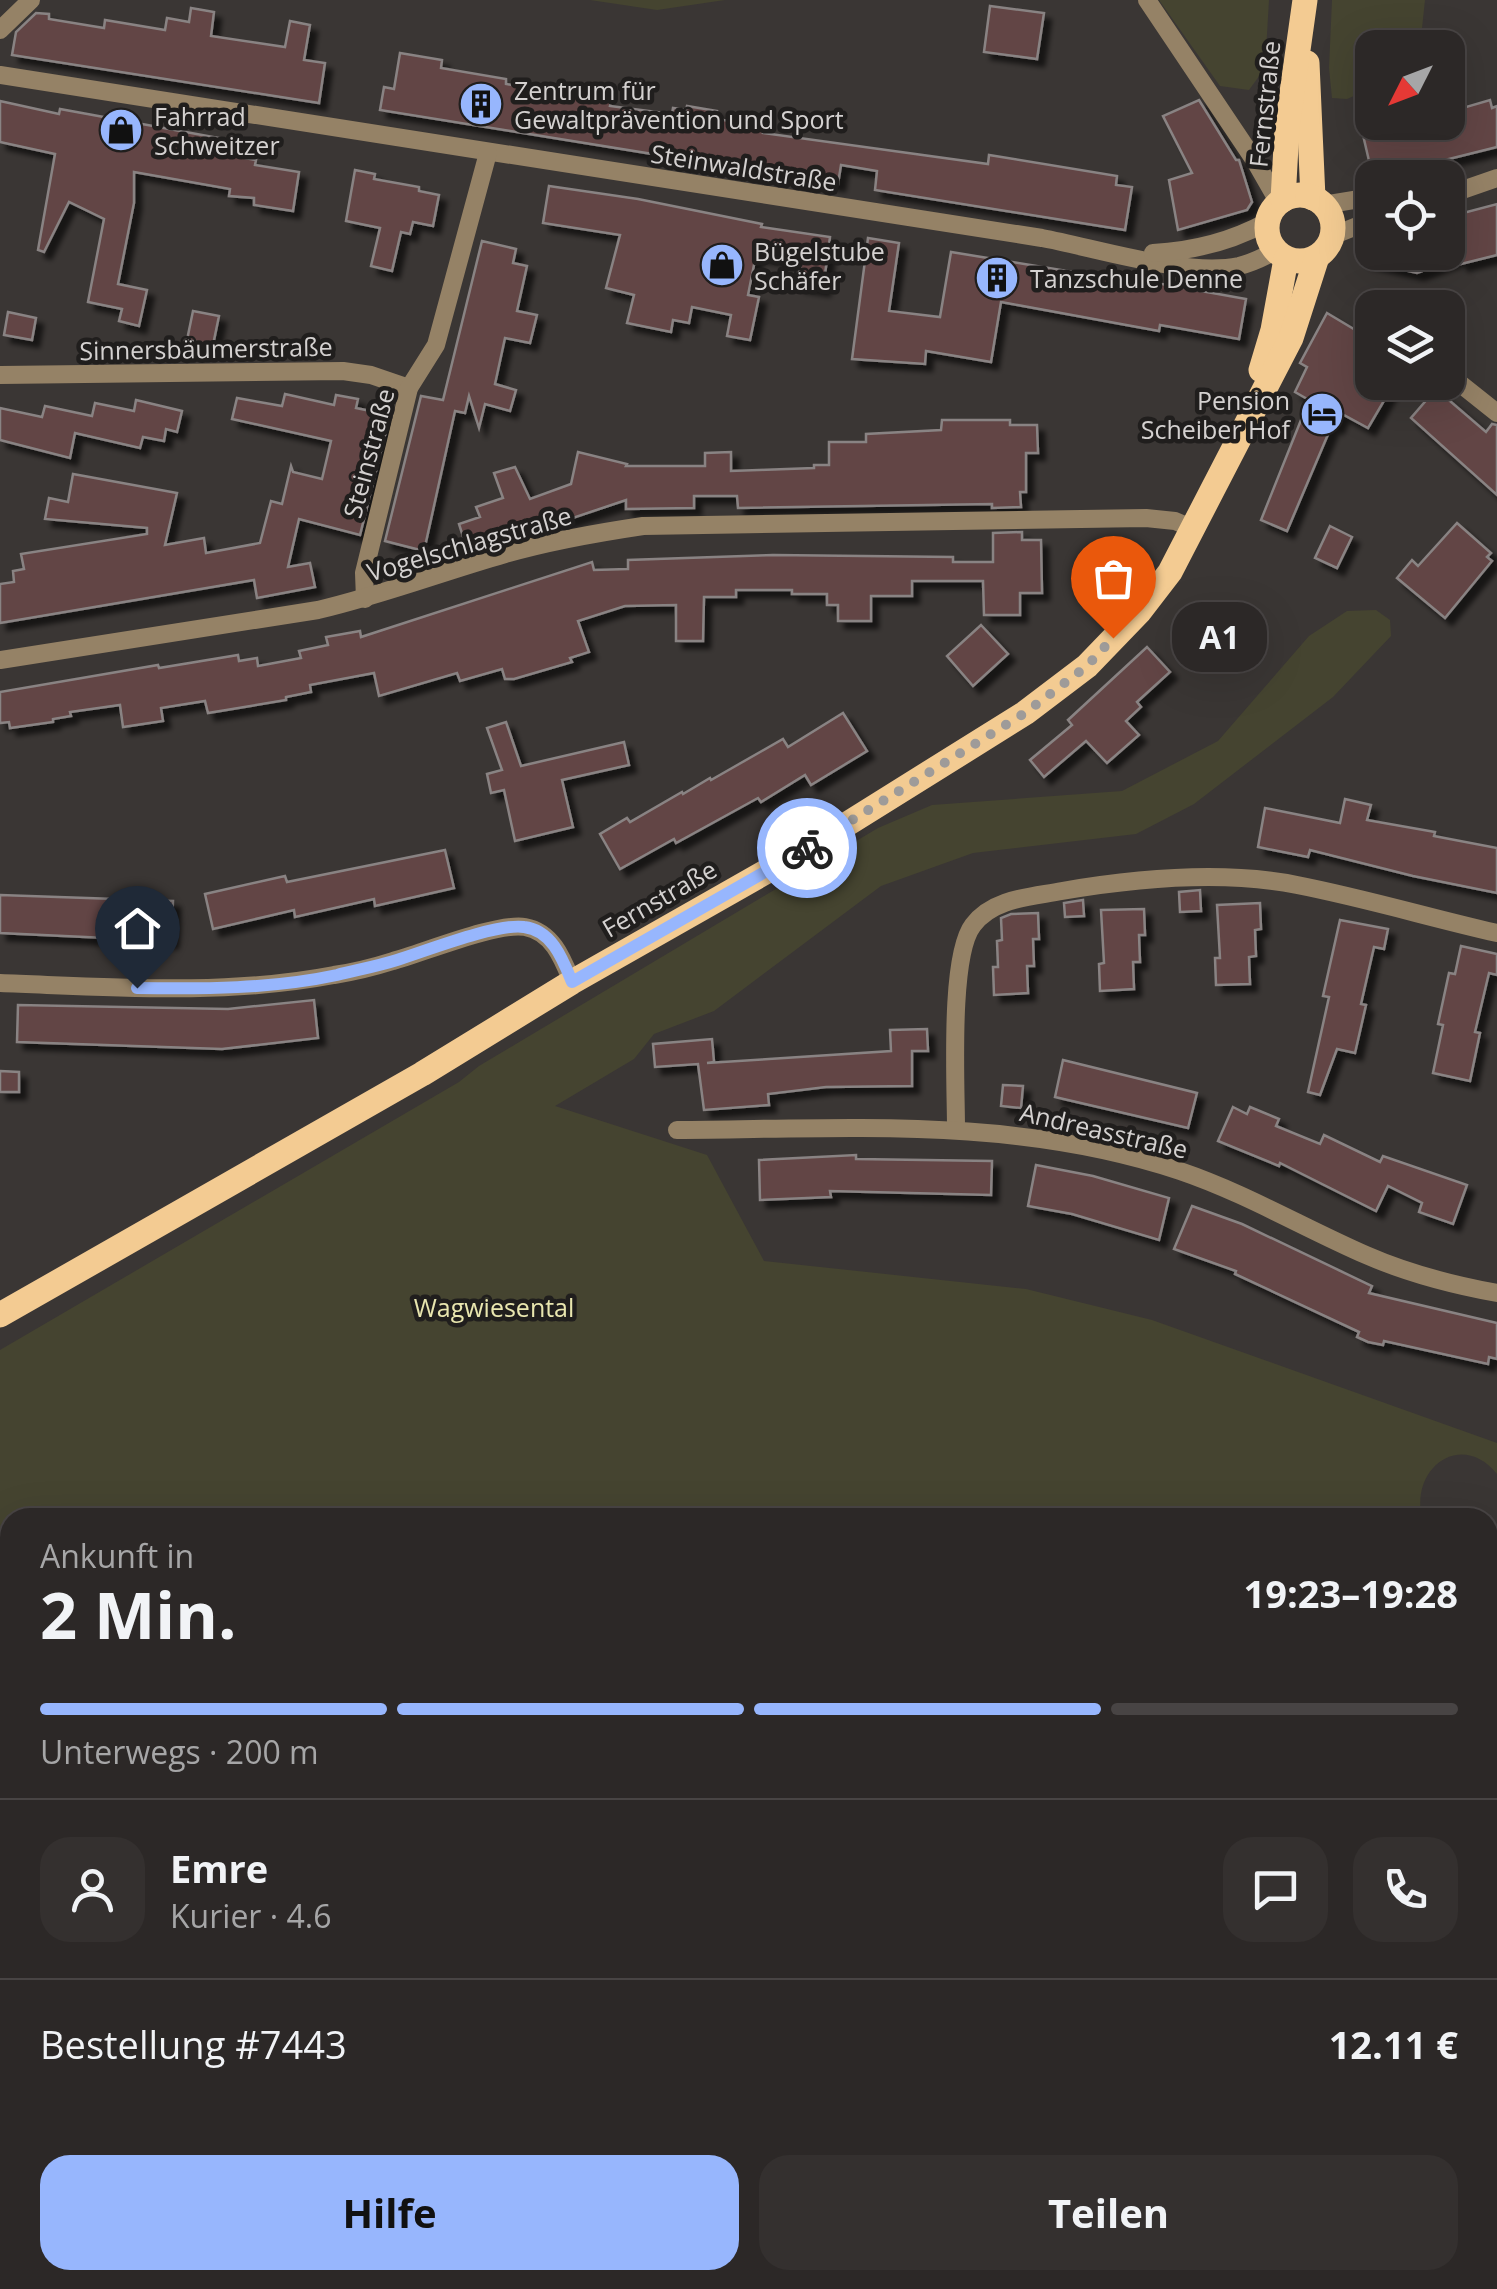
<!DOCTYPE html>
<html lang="de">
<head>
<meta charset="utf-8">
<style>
	:root { --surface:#2c2827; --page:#34302f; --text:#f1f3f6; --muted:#a6a6a7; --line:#484444; --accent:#97b6fd }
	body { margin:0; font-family:"Open Sans",sans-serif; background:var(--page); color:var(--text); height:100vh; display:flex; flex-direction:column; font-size:38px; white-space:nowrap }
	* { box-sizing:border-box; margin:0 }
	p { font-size:32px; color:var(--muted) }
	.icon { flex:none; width:55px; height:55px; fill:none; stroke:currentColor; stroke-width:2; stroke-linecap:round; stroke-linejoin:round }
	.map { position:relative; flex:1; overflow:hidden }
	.drawer { position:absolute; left:0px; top:1508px; width:1498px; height:782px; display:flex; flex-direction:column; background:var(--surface); border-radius:30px 30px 0 0; box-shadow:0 10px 40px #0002,0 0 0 2px var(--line) }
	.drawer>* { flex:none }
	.needle { width:65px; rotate:228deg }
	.fabs { position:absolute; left:1355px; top:30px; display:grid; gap:20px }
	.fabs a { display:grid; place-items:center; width:110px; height:110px; border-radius:20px; background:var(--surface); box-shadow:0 10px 40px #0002,0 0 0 2px var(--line); font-size:50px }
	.pin { position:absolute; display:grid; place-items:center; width:85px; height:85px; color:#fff; margin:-102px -42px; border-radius:50% 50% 50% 0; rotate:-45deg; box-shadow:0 0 10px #0007 }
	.pin .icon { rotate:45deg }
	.courier { position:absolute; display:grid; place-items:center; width:100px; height:100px; margin:-50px; border:8px solid #97b6fd; border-radius:50%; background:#fff; color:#222; box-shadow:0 2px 12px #0007 }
	.bubble { position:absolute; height:70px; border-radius:30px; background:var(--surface); box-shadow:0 10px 40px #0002,0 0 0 2px var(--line); font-size:32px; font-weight:700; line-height:70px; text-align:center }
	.head em { font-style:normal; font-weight:700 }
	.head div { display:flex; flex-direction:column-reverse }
	.head { display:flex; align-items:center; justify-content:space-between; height:170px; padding:0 40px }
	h1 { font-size:65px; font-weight:700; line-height:75px }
	.bar { display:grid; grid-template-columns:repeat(4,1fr); gap:15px 10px; align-content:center; height:120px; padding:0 40px }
	.bar i { height:12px; border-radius:8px; background:var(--line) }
	.bar .on { background:var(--accent) }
	.bar p { grid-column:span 4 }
	.line { display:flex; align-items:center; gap:25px; padding:0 40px; border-top:2px solid var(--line) }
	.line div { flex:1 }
	.round { display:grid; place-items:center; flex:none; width:105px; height:105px; border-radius:30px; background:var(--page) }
	.button { display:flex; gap:20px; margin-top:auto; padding:20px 40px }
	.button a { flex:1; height:115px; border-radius:30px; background:var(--accent); color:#111; font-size:40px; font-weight:700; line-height:115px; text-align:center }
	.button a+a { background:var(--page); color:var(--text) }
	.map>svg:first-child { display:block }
	.green { fill:#454430 }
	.building { fill:#624544; stroke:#898383; stroke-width:2.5; filter:url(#shadow) }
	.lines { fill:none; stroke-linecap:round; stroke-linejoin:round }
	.minor { stroke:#958266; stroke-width:18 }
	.major { stroke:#f3cb92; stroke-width:25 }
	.done { stroke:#9e9b99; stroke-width:10; stroke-dasharray:0 18 }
	.route { stroke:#97b6fd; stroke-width:12 }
	.labels { text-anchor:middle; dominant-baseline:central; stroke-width:9; stroke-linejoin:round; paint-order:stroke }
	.poi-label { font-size:25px; fill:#d4d1d0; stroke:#201e1d; text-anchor:start }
	.street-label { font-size:25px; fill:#d4d1d0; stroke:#201e1d }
	.park-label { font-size:25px; fill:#e9e6af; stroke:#201e1d }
</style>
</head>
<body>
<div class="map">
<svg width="1497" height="2289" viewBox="0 0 1497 2289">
	<defs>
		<filter id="shadow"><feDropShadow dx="7" dy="7" stdDeviation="2.5" flood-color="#0009"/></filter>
	</defs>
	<rect width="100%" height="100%" fill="#3a3634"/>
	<g class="green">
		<polygon points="590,0 725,0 657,10"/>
		<polygon points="1159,0 1269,0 1265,68 1249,90 1220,86"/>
		<polygon points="1332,0 1425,0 1420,47 1372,48 1372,88 1347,99 1332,98 1329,68"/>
		<path d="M1376,610L1390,620L1391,636L1333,697L1194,804L1136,834L973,853L881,886L714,1011L654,1034L634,1059L555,1106L707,1155L764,1261L1026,1289L1152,1320L1497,1443V1474C1462,1430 1410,1467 1422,1518H10V1992L0,1994V1350L459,1082L479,1066L878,828L932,805L1122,791L1218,741L1309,636L1347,611Z"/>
		<polygon points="1497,1526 1497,1768 1488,1765 1488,1534"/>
	</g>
	<g class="building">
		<polygon points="990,6 1044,13 1037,59 984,52"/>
		<polygon points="191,8 214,12 211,36 285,47 290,21 310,25 304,60 325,63 319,103 12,55 16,32 36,13 49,14 49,19 104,28 105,20 165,30 167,18 189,22"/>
		<polygon points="400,53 442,60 441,68 506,79 506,84 611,101 610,106 672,114 673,108 686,110 687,106 717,111 716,119 764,126 763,133 988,164 989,155 1117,176 1116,185 1132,187 1125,230 875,190 877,171 841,165 838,184 380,110 384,87 394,89"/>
		<polygon points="1199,100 1236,160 1239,160 1252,202 1247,210 1178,230 1169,180 1192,173 1163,116"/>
		<polygon points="1490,100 1492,108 1497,106 1497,147 1373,178 1360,122 1382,122 1385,132 1419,122 1462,122 1459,109"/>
		<polygon points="0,101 59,114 60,109 224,139 221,154 256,160 255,165 299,172 293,211 254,205 254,198 229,196 230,189 134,172 134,203 118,284 147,290 139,326 119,321 122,309 88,302 104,219 69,202 44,252 38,250 55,154 0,142"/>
		<polygon points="355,170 375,174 374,179 419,187 419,191 439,195 433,226 413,222 410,234 401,232 392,271 371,266 380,228 346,221"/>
		<polygon points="549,186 638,199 762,224 761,227 830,237 823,289 798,285 801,262 756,255 748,295 759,297 750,340 727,336 731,315 692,307 689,323 673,320 671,332 627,323 634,295 606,288 620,235 543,223"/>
		<polygon points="1497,204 1497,255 1461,264 1459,258 1417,273 1365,261 1366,252 1448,252 1448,217"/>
		<polygon points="868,238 899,243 889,311 940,317 951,252 1116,279 1117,276 1246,299 1239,339 1160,325 1159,331 1001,302 991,362 926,351 925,364 852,359"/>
		<polygon points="482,241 516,249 513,263 527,266 517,311 537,315 530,343 505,338 495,384 516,390 510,411 485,404 479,428 469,396 465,413 455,411 424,551 385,541 421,396 443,400"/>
		<polygon points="193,311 219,316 213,345 187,340"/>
		<polygon points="8,312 36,318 32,340 4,335"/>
		<polygon points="1327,313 1372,340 1372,382 1395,382 1368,428 1342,414 1336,427 1332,425 1287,531 1261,520 1309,400 1295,392 1307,367 1300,363"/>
		<polygon points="1436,389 1486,432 1492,424 1497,425 1497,495 1411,418"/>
		<polygon points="285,394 334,405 336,395 358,399 356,408 390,415 360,535 299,519 288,567 310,563 315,587 257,598 254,580 0,623 0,584 14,582 13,571 24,569 21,554 147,534 147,528 45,519 49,498 68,502 73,474 177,493 165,545 204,538 206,553 260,543 271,501 282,504 291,466 293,472 322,479 331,441 232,419 237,398 282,406"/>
		<polygon points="136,400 182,411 177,432 166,429 164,441 143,437 140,448 75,433 70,458 0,440 0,408 42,417 45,406 92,416 95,403 134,411"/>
		<polygon points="942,420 1010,420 1010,425 1037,425 1038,453 1026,453 1026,492 1020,492 1021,507 992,508 992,504 738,508 737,496 694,496 694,508 626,509 626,500 564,521 563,517 487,540 486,537 465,543 459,524 480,517 476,507 503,498 494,473 515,467 530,499 571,484 578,452 627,464 626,466 705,466 705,453 731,452 731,471 814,468 814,465 829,465 829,442 866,442 866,434 941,430"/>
		<polygon points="1457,523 1491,553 1487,557 1492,561 1445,618 1397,578 1412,560 1418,566"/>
		<polygon points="1330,526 1352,537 1337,568 1315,558"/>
		<polygon points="1022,532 1022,540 1041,540 1042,593 1020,593 1020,615 984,615 983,581 912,581 912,596 871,596 871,621 838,621 838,605 827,605 827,594 792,594 792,590 736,590 736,597 704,597 703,641 676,641 676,605 625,606 578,621 589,652 570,658 572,662 514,679 505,679 502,669 460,681 457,673 379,696 374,673 310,685 311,692 286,697 286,700 208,713 205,701 161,708 163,721 123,727 120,705 70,712 71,716 53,719 53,722 10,728 9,722 0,723 0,692 158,665 159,668 238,655 239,661 257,658 258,666 301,658 299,651 328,645 326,637 360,631 361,637 592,562 594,570 628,569 628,560 773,555 953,557 953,562 993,562 993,533"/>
		<polygon points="981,625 1008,654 973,686 947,656"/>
		<polygon points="1147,647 1170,672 1137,702 1141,707 1126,721 1139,735 1107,763 1086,741 1044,777 1030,760 1072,725 1068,720"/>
		<polygon points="843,713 867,751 811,785 805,775 761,802 758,798 676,843 674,839 620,869 600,834 627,818 630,822 682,792 683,794 710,778 711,780 783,739 788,747"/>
		<polygon points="506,722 521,766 624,742 629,765 562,780 573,827 515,841 504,790 491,793 487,774 502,770 487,728"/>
		<polygon points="1345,799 1371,805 1367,820 1435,832 1434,836 1497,848 1497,893 1413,876 1310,850 1308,857 1258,847 1265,808 1340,823"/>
		<polygon points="445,850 454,888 375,906 374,899 295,917 294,910 213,929 205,894 285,876 287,882"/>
		<polygon points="1200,890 1201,911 1180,912 1179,892"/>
		<polygon points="0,895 173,901 171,941 0,933"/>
		<polygon points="1083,900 1084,916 1065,917 1064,903"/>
		<polygon points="1260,903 1261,929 1255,930 1256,956 1249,957 1250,984 1216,985 1215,958 1220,958 1217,905"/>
		<polygon points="1144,909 1145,935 1139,935 1140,962 1133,962 1134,989 1100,991 1099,964 1104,963 1101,910"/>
		<polygon points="1038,913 1039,939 1033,939 1034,966 1027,966 1028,993 994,995 993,967 998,967 997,941 1002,940 1001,918 1011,914"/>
		<polygon points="1340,920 1388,929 1384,949 1374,947 1361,1004 1366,1005 1355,1053 1337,1049 1320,1095 1308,1092 1329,997 1323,996"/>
		<polygon points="1461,946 1497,954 1497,975 1489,973 1475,1032 1480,1033 1470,1081 1433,1073 1443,1025 1438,1024 1449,973 1455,974"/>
		<polygon points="314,1000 318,1038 222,1049 17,1042 18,1005 228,1009"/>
		<polygon points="927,1029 928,1051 912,1051 912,1086 826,1087 768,1094 769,1105 704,1110 698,1064 655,1067 653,1044 712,1039 714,1062 707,1063 891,1051 890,1030"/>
		<polygon points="1063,1060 1197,1093 1188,1128 1055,1097"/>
		<polygon points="0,1071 19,1072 19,1092 0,1092"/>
		<polygon points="1003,1085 1023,1086 1021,1108 1001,1106"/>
		<polygon points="1233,1107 1247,1114 1250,1107 1279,1119 1276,1126 1320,1144 1324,1135 1380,1162 1383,1156 1467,1185 1453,1224 1419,1212 1422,1203 1388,1186 1376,1211 1280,1163 1279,1166 1218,1141"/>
		<polygon points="856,1155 856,1159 992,1161 991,1195 830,1191 831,1197 760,1200 759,1160"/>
		<polygon points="1036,1165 1093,1176 1169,1198 1159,1240 1072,1214 1028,1206"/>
		<polygon points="1192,1206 1242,1224 1372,1286 1369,1293 1497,1323 1497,1359 1489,1357 1488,1364 1384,1341 1383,1345 1368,1342 1357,1337 1359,1332 1235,1274 1236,1271 1174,1249"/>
	</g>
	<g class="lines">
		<g class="minor">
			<polyline points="1147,0 1255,161 1279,203"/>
			<polyline points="0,30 31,0"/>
			<path d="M0,75L1042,238C1096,248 1186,277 1239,266C1252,263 1264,257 1275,251"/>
			<polyline points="1448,195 1497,178"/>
			<polyline points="1323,205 1372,197"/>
			<polyline points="1332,236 1372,220"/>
			<path d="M1153,253C1193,251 1232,241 1267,222"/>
			<polyline points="1448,374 1497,413"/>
			<polyline points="0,375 343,371 371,375 409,388"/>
			<polyline points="365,599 364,573 409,388 436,345 488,153"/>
			<path d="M0,660L318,610C382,595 442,572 505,554C550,541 596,533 643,526L1146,518L1175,521L1194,529"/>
			<path d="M0,983C111,987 224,996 334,975C354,972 374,967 393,961C423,953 498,922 525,927C553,932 563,960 572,982"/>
			<path d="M956,1128C956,1085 949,956 973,925C993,898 1031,897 1062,891C1138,878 1222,870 1297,885C1364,898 1431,918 1497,933"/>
			<path d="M677,1130C847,1129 1015,1116 1180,1171C1245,1193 1304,1228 1366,1255C1407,1273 1453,1285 1497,1293"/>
			<polyline points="1488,1915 1497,1918"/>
			<polyline points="0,2078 10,2142"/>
			<polyline points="67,2280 80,2289"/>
			<polyline points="1414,2280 1429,2289"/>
			<polyline points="611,2289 620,2280"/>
			<polyline points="703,2289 712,2280"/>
			<polyline points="1138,2289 1143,2280"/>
		</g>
		<g class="major">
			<polyline points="1307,63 1313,198"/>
			<circle cx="1300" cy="228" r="33"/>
			<polyline points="1283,200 1287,128 1305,0"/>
			<polyline points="1261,370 1273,330 1286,259"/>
			<polyline points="0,1315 422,1074 572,982 820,841 1025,713 1087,666 1140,611 1170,572 1291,338 1317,257"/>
		</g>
	</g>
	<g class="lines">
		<polyline class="done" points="807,848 1025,713 1087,666 1113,638"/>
		<path class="route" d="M137,988C203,989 272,989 337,975C357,970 378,966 397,960C426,951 497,923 524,927C552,930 563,960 572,982L807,848"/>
	</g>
	<defs>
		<g id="building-disc" transform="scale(2.25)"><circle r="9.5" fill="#97b6fd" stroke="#201e1d"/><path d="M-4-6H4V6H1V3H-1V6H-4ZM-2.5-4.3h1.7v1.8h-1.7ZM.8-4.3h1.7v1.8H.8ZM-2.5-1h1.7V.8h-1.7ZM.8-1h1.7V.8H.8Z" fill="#111"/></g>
		<g id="shop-disc" transform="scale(2.25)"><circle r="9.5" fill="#97b6fd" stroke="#201e1d"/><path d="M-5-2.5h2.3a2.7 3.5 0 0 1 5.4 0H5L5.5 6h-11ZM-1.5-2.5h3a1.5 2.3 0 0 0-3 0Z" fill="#111"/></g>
		<g id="hotel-disc" transform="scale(2.25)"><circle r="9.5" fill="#97b6fd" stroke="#201e1d"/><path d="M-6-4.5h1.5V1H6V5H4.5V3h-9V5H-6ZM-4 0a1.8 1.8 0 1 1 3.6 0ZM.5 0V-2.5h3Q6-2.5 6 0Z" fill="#111"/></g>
	</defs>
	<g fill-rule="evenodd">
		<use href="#building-disc" x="481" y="104"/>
		<use href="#shop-disc" x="121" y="130"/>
		<use href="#shop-disc" x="722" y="265"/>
		<use href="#building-disc" x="997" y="278"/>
		<use href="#hotel-disc" x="1322" y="414"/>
	</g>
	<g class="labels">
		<g class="poi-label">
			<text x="514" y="90">Zentrum für<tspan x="514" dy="29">Gewaltprävention und Sport</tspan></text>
			<text x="154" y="116">Fahrrad<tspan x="154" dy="29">Schweitzer</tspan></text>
			<text x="754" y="251">Bügelstube<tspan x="754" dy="29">Schäfer</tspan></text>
			<text x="1030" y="278">Tanzschule Denne</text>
			<text x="1290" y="400" text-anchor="end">Pension<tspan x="1290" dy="29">Scheiber Hof</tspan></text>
		</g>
		<g class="street-label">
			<text transform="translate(1264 104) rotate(-84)">Fernstraße</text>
			<text transform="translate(744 167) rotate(9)">Steinwaldstraße</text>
			<text transform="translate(206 348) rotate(-1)">Sinnersbäumerstraße</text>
			<text transform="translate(368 453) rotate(-75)">Steinstraße</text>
			<text transform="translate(469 543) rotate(-16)">Vogelschlagstraße</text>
			<text transform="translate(659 898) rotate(-30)">Fernstraße</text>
			<text transform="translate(1104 1130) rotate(13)">Andreasstraße</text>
		</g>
		<g class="park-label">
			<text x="494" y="1307">Wagwiesental</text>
		</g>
	</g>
</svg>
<div class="fabs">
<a><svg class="needle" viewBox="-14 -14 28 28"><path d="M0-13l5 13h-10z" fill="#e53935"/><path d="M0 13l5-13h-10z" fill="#a6a6a7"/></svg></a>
<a><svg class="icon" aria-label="locate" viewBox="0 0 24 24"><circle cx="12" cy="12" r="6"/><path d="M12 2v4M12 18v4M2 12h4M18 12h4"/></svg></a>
<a><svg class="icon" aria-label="layers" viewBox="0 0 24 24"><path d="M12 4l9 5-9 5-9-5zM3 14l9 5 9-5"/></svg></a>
</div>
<div class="pin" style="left:1113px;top:638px;background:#ea580c"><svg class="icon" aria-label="bag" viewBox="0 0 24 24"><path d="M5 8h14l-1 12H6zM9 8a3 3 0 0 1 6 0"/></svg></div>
<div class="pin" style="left:137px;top:988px;background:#1f2937"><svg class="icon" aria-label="home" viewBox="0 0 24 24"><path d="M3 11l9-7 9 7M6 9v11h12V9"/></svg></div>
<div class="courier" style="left:807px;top:848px"><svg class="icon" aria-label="bike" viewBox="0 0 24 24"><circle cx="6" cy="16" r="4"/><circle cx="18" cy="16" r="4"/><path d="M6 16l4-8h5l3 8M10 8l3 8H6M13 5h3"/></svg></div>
<div class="bubble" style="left:1172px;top:602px;width:95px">A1</div>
<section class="drawer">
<div class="head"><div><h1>2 Min.</h1><p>Ankunft in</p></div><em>19:23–19:28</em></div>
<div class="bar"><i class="on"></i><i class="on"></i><i class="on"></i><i></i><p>Unterwegs · 200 m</p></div>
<div class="line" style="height:180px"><a class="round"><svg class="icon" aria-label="person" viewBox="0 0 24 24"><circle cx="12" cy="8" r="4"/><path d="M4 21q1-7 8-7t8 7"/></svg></a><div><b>Emre</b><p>Kurier · 4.6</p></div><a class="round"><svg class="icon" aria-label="chat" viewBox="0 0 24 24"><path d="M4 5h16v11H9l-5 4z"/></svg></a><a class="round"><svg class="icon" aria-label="phone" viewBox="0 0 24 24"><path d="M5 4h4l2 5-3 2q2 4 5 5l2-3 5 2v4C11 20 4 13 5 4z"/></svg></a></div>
<div class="line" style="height:130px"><div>Bestellung #7443</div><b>12.11 €</b></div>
<div class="button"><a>Hilfe</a><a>Teilen</a></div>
</section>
</div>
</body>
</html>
